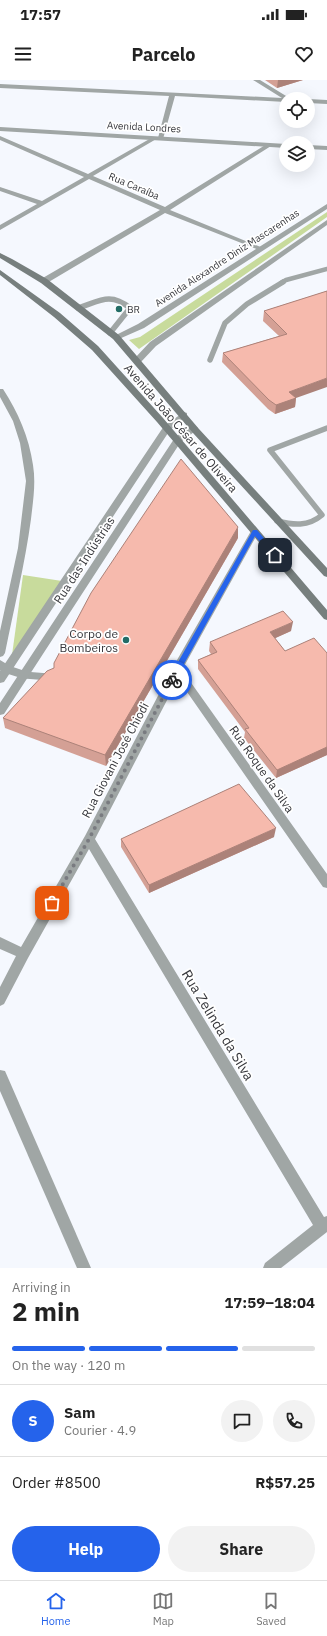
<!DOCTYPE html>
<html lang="en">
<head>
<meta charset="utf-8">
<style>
	:root { --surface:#fff; --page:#f2f2f2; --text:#222; --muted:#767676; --line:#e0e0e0; --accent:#2563eb }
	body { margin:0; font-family:"IBM Plex Sans",sans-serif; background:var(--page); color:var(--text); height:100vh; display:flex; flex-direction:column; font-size:15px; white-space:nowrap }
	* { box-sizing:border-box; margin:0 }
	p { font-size:13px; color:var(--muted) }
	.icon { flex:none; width:22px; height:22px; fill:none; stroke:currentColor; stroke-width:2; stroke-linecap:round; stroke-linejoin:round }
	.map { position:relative; height:1188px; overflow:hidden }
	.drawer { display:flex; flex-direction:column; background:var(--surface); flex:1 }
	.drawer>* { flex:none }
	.tools { position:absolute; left:279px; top:12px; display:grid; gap:8px }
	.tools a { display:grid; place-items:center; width:36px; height:36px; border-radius:50%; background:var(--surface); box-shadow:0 4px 16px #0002; font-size:20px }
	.pin { position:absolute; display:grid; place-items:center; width:34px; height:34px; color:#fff; margin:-17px; border-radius:8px; box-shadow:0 2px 6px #0006 }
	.courier { position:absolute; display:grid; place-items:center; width:40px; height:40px; margin:-20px; border:3px solid #2563eb; border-radius:50%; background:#fff; color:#222; box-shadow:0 1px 5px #0007 }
	.summary em { font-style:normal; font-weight:800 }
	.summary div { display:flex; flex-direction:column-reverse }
	.summary { display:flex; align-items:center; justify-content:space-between; height:68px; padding:0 12px }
	h1 { font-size:26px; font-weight:800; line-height:30px }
	.bar { display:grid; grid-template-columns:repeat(4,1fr); gap:6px 4px; align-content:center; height:48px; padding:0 12px }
	.bar i { height:5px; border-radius:3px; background:var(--line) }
	.bar .current { background:var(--accent) }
	.bar p { grid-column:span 4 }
	.line { display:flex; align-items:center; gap:10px; padding:0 12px; border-top:1px solid var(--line) }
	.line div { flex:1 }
	.round { display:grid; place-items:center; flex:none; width:42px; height:42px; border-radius:21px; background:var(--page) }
	.action { display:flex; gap:8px; margin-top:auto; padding:8px 12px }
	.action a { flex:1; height:46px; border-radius:24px; background:var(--accent); color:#fff; font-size:16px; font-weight:800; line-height:46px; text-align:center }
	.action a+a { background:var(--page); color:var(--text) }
	.status { display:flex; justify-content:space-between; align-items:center; height:28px; padding:0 20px; background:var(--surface); direction:ltr }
	.status svg { height:11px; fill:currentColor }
	header { display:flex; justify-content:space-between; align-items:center; height:52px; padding:0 12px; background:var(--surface); font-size:18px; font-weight:800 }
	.dock { display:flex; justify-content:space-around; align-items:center; height:56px; border-top:1px solid var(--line); background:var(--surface); font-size:11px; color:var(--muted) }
	.dock a { display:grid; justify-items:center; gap:2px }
	.dock .current { color:var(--accent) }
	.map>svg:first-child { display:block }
	.green { fill:#c8db9c }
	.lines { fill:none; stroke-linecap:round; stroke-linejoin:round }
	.service-far2 { stroke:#a0a6a5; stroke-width:4.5 }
	.service-far1 { stroke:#a0a6a5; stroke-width:5.5 }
	.service { stroke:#a0a6a5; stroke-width:7 }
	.minor { fill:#a0a6a5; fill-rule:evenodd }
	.tertiary { fill:#a0a6a5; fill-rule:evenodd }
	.secondary { fill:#777f7e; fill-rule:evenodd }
	.wall { fill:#d4a095 }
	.shaded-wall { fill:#ac8279 }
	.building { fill:#f6baad; stroke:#ac8279 }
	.route { fill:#2563eb }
	.done { stroke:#797b80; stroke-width:4; stroke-dasharray:0 7.2 }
	.poi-dot { fill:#226c66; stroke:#fff; stroke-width:1.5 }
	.labels { text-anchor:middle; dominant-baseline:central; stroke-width:3.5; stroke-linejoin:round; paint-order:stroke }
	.far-street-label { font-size:10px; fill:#36373c; stroke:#fff }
	.far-poi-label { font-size:10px; fill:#36373c; stroke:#fff; text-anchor:start }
	.street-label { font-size:12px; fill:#36373c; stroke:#fff }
	.poi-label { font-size:12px; fill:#36373c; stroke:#fff; text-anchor:end }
	.near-street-label { font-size:14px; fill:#36373c; stroke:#fff }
</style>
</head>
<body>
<div class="status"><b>17:57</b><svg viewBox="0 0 49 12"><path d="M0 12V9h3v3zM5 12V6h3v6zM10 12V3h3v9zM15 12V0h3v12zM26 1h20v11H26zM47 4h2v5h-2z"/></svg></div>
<header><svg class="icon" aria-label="menu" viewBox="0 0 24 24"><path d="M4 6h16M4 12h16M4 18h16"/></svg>Parcelo<svg class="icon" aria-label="heart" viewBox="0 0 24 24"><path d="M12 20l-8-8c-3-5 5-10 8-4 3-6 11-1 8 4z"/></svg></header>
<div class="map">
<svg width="327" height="1188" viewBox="0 0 327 1188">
	<rect width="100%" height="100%" fill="#f5f8fe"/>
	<g class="green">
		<polygon points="327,132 327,137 139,269 129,260 140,257"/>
		<polygon points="23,495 62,501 12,575"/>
	</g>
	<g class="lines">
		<polyline class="service-far2" points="281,203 286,200 327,189"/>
		<g class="service-far1">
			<path d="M78,228C100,221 110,212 130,228L110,253"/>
			<polyline points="210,280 225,243 247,224 283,202"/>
			<path d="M277,441C293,445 308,447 322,435L270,370L327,348"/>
		</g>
		<polyline class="service" points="24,595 49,597"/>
		<g class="minor">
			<polygon points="253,0 260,0 291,19 286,19 286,22 175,16 163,59 158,58 93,96 165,127 267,64 271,64 271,66 170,130 263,168 263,170 259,170 165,133 47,203 41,203 41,199 160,130 89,99 0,150 0,145 37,124 0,111 0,107 42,121 84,97 0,60 0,56 88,94 153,57 158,58 169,16 0,8 0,4 282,18"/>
			<polygon points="308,19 327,20 327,24 308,23"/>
			<path d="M0,309H3C18,332 29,357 33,385C36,403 33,421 31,439C25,484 14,528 5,573L3,576L0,577V551L18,468L26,401L20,363L13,341L0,317Z"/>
			<polygon points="255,448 259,451 182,590 327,794 327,808 323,807 178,599 95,759 324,1137 327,1136 327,1152 281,1188 263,1188 265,1183 313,1145 89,769 28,878 4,924 0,926 0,907 16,876 0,869 0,857 21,867 85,756 173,587 251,451"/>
			<polygon points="0,580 10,586 28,592 29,595 28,598 24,599 2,592 0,590"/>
			<polygon points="0,990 5,991 91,1188 77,1188 0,1011"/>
		</g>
		<g class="tertiary">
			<polygon points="0,47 286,64 286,68 0,51"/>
			<polygon points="308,65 327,66 327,70 308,69"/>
			<polygon points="327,124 327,129 144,248 119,259 116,259 112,257 138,244"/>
			<polygon points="327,140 327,145 156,266 140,283 134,283 134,279 150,262"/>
			<polygon points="184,332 187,333 187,337 170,350 4,602 0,603 0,591 164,346"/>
			<path d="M194,345L198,348C193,354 186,357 180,363L4,634L0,635V623L174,359L181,352Z"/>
		</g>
		<g class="secondary">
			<polygon points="0,173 12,179 47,199 119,255 199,349 327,488 327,497 324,496 193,353 113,259 41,203 0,178"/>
			<polygon points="0,190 60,233 98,266 163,338 327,530 327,540 324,539 157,342 92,270 54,237 0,195"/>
		</g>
	</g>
	<g class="wall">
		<polygon points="265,0 303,0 277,8"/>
		<polygon points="327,211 296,318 295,327 275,334 268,329 222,282 223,273 279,256 263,241 264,231"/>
		<polygon points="238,458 106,686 5,648 3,638 54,588"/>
		<polygon points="291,551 275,558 285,571 327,573 327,675 276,698 244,658 245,652 198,589 198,580 211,574 209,571 210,562"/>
		<polygon points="274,757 149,813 121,767 121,759"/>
	</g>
	<g class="shaded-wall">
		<polygon points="278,0 303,0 277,8"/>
		<polygon points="327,298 327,307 296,318 295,327 275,334 276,325 289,312"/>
		<polygon points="238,447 238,458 106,686 105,675"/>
		<polygon points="293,542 291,551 269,561 270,552"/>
		<polygon points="327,667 327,675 276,698 277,690"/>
		<polygon points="276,748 274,757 149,813 149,805"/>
	</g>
	<g class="building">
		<polygon points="327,211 327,298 289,312 296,318 276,325 269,320 223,273 287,254 264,231"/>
		<polygon points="181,379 238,447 105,675 3,638 47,591 54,588 54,583 91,513"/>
		<polygon points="283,531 293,542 270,552 285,571 314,558 327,573 327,667 277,690 245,649 249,648 198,580 217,572 210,562"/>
		<polygon points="239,704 276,748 149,805 121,759"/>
	</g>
	<polygon class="route" points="253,450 257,450 278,475 273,477 255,456 174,602 169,602 169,598"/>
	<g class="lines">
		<polyline class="done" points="52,823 89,759 172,600"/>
	</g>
	<g class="poi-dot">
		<circle cx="119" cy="229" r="4"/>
		<circle cx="126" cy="560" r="4"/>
	</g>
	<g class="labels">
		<g class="far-street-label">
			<text transform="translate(144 47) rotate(3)">Avenida Londres</text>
			<text transform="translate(134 106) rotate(23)">Rua Caraíba</text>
			<text transform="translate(227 178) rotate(-33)">Avenida Alexandre Diniz Mascarenhas</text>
		</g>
		<g class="far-poi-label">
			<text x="127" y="229">BR</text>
		</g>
		<g class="street-label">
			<text transform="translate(181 348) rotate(49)">Avenida João César de Oliveira</text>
			<text transform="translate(84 480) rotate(-57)">Rua das Indústrias</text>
			<text transform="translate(115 680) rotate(-62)">Rua Giovani José Chiodi</text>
			<text transform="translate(262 689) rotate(55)">Rua Roque da Silva</text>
		</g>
		<g class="poi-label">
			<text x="118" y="553">Corpo de<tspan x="118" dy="14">Bombeiros</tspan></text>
		</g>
		<g class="near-street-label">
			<text transform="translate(218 945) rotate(59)">Rua Zelinda da Silva</text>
		</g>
	</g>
</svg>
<div class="tools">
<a><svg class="icon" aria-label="locate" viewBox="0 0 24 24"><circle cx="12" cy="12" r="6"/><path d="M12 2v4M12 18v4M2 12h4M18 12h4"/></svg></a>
<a><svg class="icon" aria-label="layers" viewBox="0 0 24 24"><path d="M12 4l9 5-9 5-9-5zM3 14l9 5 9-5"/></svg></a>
</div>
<div class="pin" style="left:52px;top:823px;background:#ea580c"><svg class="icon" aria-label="bag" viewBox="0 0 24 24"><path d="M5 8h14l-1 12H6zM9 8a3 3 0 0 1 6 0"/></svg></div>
<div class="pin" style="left:275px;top:475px;background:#1f2937"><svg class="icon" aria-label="home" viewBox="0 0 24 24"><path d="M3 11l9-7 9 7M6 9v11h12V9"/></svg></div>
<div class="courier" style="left:172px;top:600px"><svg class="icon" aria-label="bike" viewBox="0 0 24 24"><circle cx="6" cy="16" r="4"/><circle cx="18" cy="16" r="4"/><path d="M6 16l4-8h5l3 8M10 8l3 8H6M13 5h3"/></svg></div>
</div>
<section class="drawer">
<div class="summary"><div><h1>2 min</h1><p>Arriving in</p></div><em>17:59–18:04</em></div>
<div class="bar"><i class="current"></i><i class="current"></i><i class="current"></i><i></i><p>On the way · 120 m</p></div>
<div class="line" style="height:72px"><b class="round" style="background:var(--accent);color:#fff">S</b><div><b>Sam</b><p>Courier · 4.9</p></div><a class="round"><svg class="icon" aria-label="chat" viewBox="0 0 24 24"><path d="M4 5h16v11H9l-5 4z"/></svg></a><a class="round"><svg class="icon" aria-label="phone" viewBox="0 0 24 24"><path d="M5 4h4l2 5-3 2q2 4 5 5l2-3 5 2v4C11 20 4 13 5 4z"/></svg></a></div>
<div class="line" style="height:52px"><div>Order #8500</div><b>R$57.25</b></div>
<div class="action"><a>Help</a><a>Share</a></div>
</section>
<nav class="dock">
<a class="current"><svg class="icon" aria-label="home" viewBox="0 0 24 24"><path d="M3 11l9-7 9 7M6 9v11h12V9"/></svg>Home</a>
<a><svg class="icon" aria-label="map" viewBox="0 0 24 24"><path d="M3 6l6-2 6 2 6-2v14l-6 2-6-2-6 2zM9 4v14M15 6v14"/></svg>Map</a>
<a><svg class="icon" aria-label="saved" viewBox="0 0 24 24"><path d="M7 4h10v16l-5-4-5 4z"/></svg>Saved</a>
</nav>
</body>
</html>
